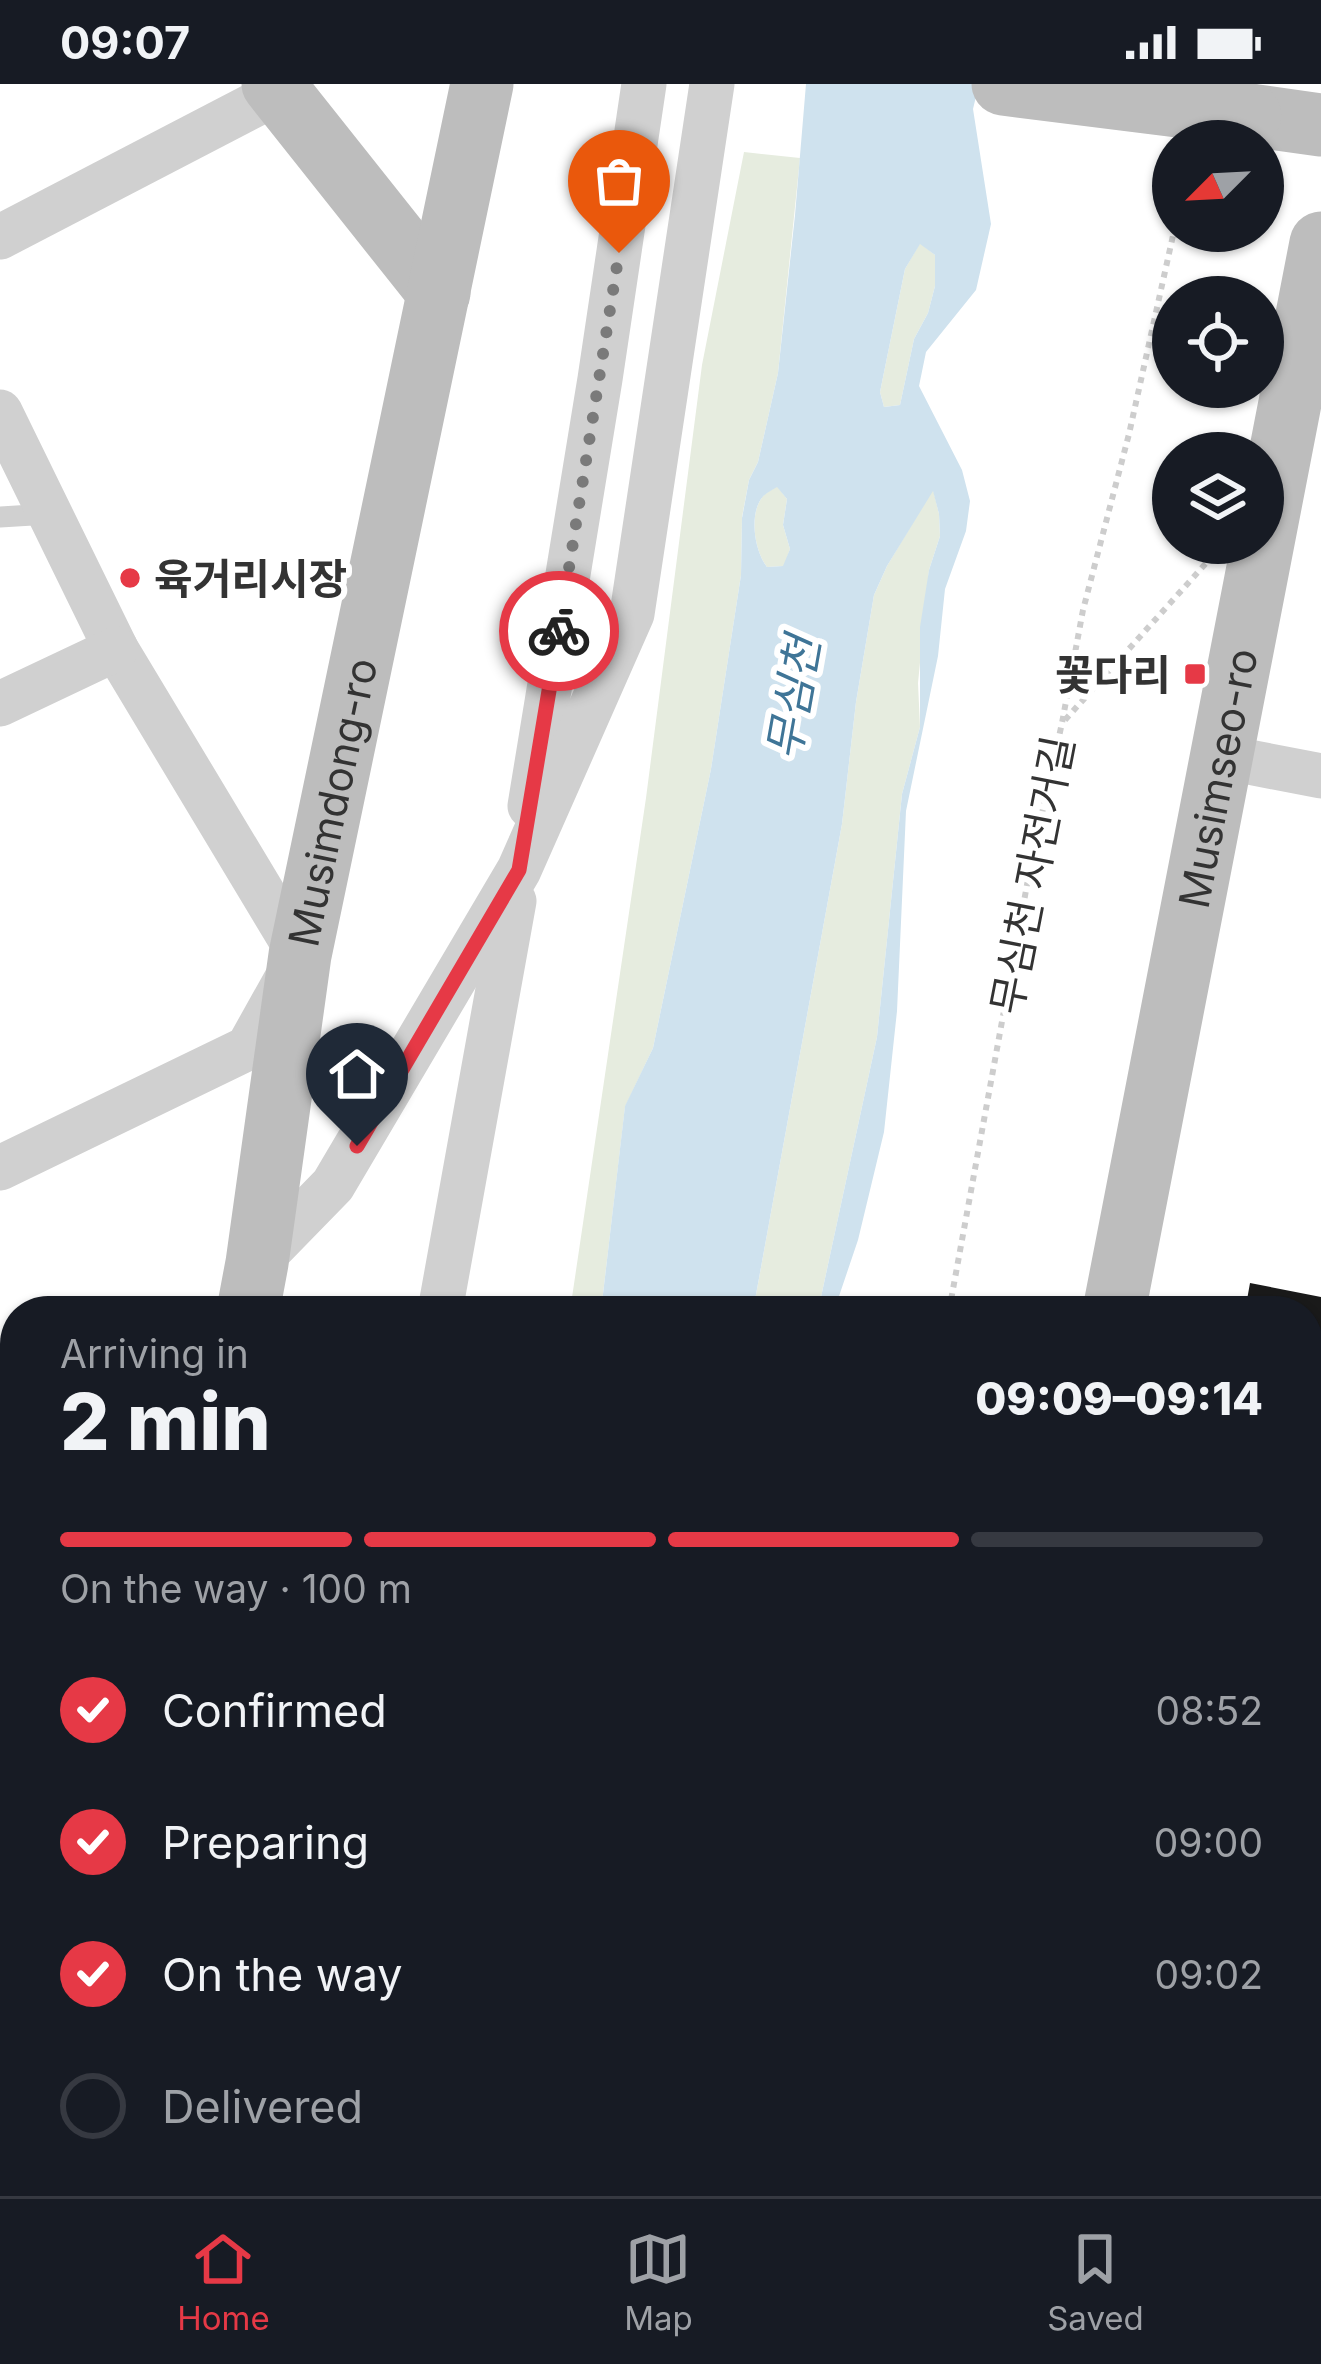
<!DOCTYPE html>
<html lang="en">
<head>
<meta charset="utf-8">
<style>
	:root { --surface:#171b24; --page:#242831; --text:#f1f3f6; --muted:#9ea1a6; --line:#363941; --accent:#e63946 }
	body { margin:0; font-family:Inter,"Noto Sans KR",sans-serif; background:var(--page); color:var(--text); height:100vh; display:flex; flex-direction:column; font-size:45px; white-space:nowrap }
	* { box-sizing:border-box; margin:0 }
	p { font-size:39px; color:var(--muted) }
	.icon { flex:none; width:66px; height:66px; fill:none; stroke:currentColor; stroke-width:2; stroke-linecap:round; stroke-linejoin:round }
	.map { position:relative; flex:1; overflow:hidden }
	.drawer { position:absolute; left:0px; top:1212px; width:1323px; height:900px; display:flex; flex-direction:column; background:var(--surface); border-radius:48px 48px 0 0; box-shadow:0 3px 9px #0004 }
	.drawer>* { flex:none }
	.needle { width:78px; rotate:246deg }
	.controls { position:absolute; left:1152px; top:36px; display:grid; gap:24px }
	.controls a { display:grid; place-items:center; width:132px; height:132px; border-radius:50%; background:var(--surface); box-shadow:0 3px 9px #0004; font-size:60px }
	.pin { position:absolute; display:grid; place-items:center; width:102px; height:102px; color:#fff; margin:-123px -51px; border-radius:50% 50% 50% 0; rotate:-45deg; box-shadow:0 0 12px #0007 }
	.pin .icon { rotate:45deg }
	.courier { position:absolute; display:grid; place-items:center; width:120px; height:120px; margin:-60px; border:9px solid #e63946; border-radius:50%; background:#fff; color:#222; box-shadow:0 3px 15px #0007 }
	.headline em { font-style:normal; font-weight:800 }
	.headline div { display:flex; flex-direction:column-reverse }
	.headline { display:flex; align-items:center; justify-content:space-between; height:204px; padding:0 60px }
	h1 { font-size:78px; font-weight:800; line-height:90px }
	.bar { display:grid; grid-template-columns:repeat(4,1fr); gap:18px 12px; align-content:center; height:144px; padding:0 60px }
	.bar i { height:15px; border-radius:9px; background:var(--line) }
	.bar .on { background:var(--accent) }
	.bar p { grid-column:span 4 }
	ol { padding:0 60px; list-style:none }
	li { display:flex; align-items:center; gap:36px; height:132px }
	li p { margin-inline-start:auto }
	li .icon { padding:12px; border-radius:50%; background:var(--accent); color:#fff; stroke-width:4 }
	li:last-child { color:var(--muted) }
	li i { width:66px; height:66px; border:6px solid var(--line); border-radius:50% }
	.status { display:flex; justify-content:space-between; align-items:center; height:84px; padding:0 60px; background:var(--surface); direction:ltr }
	.status svg { height:33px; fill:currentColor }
	.dock { display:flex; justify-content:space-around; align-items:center; height:168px; border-top:3px solid var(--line); background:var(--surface); font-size:33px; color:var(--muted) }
	.dock a { display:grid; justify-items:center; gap:6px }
	.dock .on { color:var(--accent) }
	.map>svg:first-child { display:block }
	.green { fill:#e6ecdf }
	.water { fill:#cfe2ee; fill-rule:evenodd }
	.building { fill:#1a1a1a }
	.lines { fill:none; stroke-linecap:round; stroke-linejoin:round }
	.path { stroke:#cdcdcd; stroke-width:6; stroke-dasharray:6 6; stroke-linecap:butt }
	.lane { stroke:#d0d0d0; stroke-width:21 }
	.street { stroke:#d0d0d0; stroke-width:45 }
	.secondary { stroke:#bdbdbd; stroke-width:63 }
	.secondary-bridge { stroke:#bdbdbd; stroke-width:63 }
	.done { stroke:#7a7a7a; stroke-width:12; stroke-dasharray:0 21.6 }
	.route { stroke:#e63946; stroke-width:15 }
	.poi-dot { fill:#e63946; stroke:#fff; stroke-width:4.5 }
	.labels { text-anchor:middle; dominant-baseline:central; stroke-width:12; stroke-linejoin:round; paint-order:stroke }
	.poi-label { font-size:42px; font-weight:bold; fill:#333; stroke:#fff; text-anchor:start }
	.street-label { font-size:42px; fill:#333; stroke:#fff }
	.water-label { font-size:45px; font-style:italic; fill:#3f7597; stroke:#fff }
</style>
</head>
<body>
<div class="status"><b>09:07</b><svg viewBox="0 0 49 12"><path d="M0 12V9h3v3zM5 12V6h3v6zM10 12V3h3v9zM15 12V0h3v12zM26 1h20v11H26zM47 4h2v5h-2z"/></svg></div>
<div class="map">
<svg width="1321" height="2112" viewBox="0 0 1321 2112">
	<rect width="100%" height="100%" fill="#fff"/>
	<g class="green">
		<polygon points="744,68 800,74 778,289 758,378 749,396 742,433 741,491 711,685 653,964 625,1023 601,1227 570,1227 646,714 702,281"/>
		<polygon points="920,159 935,171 935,202 928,229 914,255 900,321 884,323 880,308 905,185"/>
		<path d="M777,402L787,415L783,441L790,465L784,482L767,483C755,468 749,433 761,415C764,409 771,407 777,402Z"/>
		<polygon points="933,405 939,430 940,452 929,486 918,599 920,643 902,710 877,953 818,1227 753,1227 842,740 856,618 874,511 887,482"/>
	</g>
	<path class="water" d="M806,0H979L973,25L991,140L976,206L926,268L919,302L962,386L970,417L966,447L945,505L938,572L906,727L897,927L884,1048L858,1156L834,1227H818L877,953L902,710L920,643V543L929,486L940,452L939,430L933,407L887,482L874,511L856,618L842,740L753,1227H601L625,1022L653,964L711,685L741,491L742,434L749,396L758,378L778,289L795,131ZM920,160L935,171V202L928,229L914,255L900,321L884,323L880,308L905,185ZM777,403L787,415L783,441L790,465L783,482L767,483C755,468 749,433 761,415C764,410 771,407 777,403Z"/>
	<polygon class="building" points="1250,1199 1321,1213 1321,1477 1308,1475 1308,1227 1245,1227"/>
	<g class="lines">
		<g class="path">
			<polyline points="1065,636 1208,477"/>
			<polyline points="949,1227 1031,779 1062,639 1083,526 1129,350 1174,147"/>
			<polyline points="779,2112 781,2097"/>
		</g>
		<polyline class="lane" points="0,433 49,430"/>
		<g class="street">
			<polyline points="0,153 279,8"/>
			<polyline points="0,328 116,565 300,871 248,964 0,1084"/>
			<polyline points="0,620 116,565"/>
			<polyline points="1223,673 1321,692"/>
			<polyline points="530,722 600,295 644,0"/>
			<polyline points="257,1179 333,1101 519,786 632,530 712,0"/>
			<polyline points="440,1227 514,817"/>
			<polyline points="0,1326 15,1360"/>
			<polyline points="0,1639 15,1632"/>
			<polyline points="0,2004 15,2038"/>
			<polyline points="273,2112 276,2097"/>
		</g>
		<g class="secondary">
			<polyline points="273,0 439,209"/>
			<polyline points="1250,31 1321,41"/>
			<path id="s1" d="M248,1227L257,1179L300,871L482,0"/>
			<path id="s2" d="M1114,1227L1321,159"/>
			<polyline points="155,2097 156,2112"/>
			<polyline points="77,2112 80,2097"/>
			<polyline points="937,2112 940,2097"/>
		</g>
		<polyline class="secondary-bridge" points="1003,0 1250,31"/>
	</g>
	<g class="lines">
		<polyline class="done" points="559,547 619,169"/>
		<polyline class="route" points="357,1062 519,786 559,547"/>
	</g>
	<g class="poi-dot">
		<circle cx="130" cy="494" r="12"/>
		<rect x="1183" y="578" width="24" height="24" rx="6"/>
	</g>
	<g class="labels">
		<g class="poi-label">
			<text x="154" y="494">육거리시장</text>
			<text x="1171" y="590" text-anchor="end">꽃다리</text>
		</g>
		<g class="street-label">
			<text stroke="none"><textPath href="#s2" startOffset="543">Musimseo-ro</textPath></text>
			<text stroke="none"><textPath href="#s1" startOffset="516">Musimdong-ro</textPath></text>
			<text transform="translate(1032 791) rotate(-79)">무심천 자전거길</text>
		</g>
		<g class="water-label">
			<text transform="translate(793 614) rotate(-80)">무심천</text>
		</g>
	</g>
</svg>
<div class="controls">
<a><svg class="needle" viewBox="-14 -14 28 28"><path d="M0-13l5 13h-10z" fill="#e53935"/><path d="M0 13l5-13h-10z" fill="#9ea1a6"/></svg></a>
<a><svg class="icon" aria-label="locate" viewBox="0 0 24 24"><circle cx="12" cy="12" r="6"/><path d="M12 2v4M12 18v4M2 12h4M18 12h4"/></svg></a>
<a><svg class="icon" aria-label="layers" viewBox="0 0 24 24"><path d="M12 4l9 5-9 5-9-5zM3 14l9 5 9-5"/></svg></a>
</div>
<div class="pin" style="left:619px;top:169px;background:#ea580c"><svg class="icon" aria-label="bag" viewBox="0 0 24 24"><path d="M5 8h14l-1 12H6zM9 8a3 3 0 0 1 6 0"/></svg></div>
<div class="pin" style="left:357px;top:1062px;background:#1f2937"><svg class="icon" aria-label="home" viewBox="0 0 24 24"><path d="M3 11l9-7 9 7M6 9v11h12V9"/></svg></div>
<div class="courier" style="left:559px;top:547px"><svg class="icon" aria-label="bike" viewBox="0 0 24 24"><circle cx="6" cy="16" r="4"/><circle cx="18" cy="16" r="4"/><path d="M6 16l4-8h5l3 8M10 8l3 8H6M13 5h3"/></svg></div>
<section class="drawer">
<div class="headline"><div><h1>2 min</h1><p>Arriving in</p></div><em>09:09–09:14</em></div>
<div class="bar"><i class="on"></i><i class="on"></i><i class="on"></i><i></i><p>On the way · 100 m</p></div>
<ol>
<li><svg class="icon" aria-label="check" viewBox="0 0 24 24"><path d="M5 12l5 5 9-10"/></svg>Confirmed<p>08:52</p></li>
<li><svg class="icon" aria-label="check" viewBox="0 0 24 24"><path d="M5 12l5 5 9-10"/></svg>Preparing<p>09:00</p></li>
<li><svg class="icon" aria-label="check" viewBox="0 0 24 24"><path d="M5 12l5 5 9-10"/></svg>On the way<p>09:02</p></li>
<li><i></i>Delivered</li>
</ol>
</section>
</div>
<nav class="dock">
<a class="on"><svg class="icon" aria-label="home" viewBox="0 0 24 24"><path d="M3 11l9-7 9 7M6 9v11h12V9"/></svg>Home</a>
<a><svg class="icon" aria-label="map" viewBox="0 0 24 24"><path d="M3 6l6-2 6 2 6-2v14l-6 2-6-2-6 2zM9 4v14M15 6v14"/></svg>Map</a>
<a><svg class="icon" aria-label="saved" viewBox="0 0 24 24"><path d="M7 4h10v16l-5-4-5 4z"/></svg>Saved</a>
</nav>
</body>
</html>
